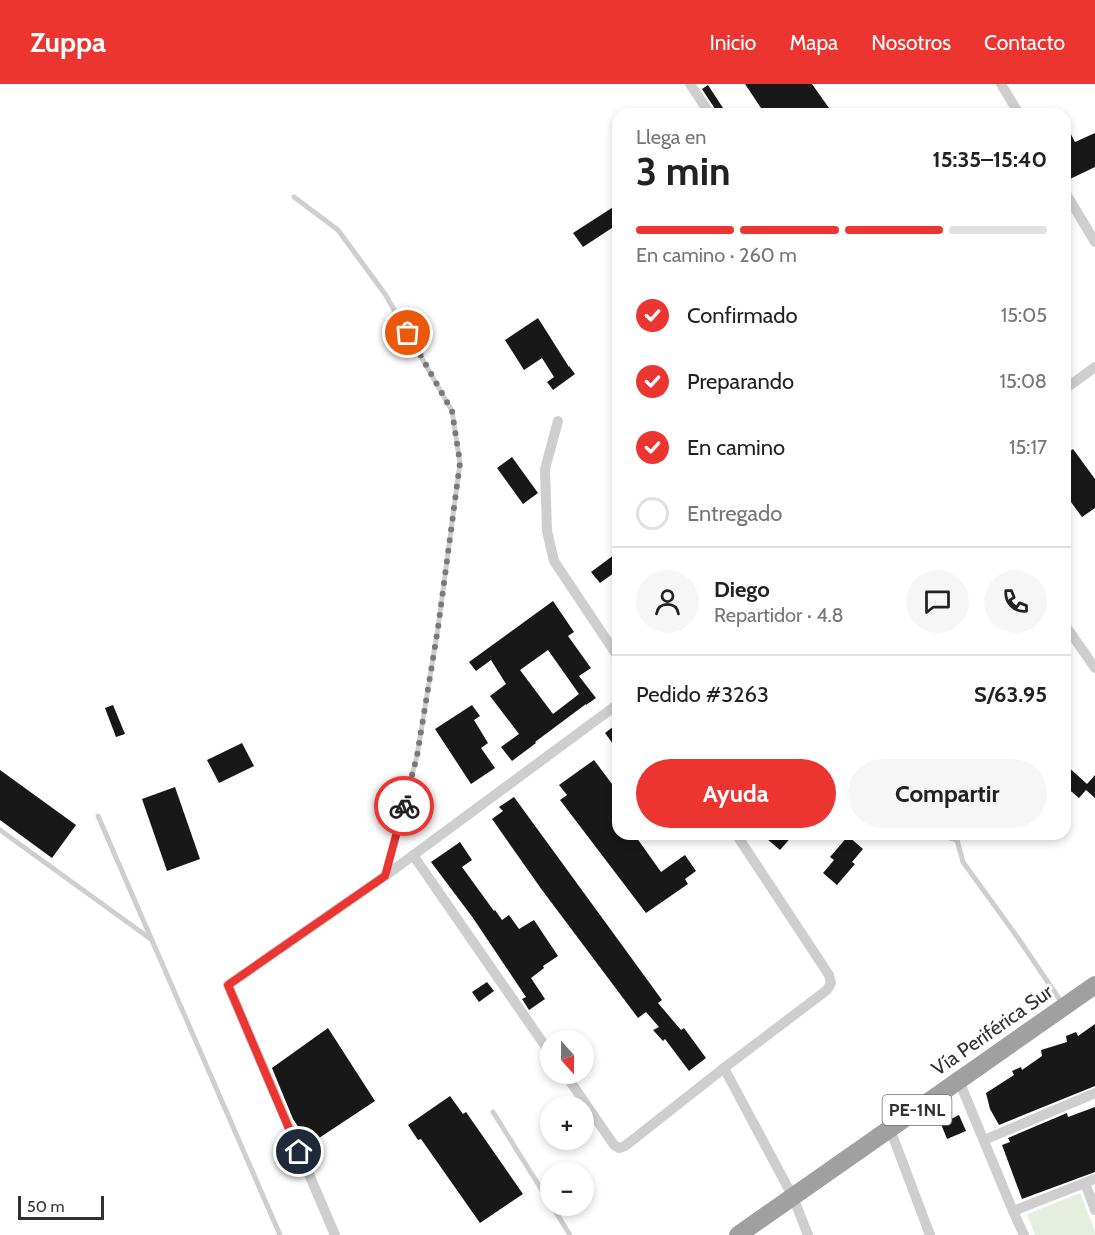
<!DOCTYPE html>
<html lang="es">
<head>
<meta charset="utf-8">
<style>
	:root { --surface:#fff; --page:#f6f6f6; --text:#222; --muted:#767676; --line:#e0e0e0; --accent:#ec3530 }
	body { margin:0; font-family:Cabin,sans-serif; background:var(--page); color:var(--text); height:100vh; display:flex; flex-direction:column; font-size:22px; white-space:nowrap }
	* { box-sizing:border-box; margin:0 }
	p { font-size:20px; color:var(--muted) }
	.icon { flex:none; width:33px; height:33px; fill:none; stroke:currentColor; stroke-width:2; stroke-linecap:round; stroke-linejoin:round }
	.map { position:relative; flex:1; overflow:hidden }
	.side { position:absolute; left:612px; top:24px; width:459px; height:732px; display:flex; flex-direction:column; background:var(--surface); border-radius:18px; box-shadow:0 3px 9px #0003 }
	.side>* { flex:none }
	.needle { width:39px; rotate:159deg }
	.fabs { position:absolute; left:540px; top:946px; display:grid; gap:12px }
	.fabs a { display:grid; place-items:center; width:54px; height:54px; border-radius:50%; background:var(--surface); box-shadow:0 3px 9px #0003; font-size:30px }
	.scale { position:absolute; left:18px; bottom:15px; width:86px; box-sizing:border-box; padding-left:6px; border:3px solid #313131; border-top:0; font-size:16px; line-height:21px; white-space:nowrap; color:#313131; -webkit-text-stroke:4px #fff; paint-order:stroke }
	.pin { position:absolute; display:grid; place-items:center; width:51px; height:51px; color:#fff; margin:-26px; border:3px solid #fff; border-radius:50%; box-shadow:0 2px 6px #0007 }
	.courier { position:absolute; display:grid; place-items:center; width:60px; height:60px; margin:-30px; border:4px solid #ec3530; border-radius:50%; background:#fff; color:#222; box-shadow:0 2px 8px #0007 }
	.summary em { font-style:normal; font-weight:800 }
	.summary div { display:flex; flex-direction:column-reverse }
	.summary { display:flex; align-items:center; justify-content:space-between; height:102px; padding:0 24px }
	h1 { font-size:39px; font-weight:800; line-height:45px }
	.bar { display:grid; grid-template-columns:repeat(4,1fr); gap:9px 6px; align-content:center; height:72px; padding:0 24px }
	.bar i { height:8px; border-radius:4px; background:var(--line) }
	.bar .current { background:var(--accent) }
	.bar p { grid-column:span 4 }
	.line { display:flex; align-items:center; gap:15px; padding:0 24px; border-top:2px solid var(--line) }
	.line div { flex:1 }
	.round { display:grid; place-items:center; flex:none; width:63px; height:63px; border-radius:32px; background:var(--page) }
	ol { padding:0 24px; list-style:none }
	li { display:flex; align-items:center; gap:18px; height:66px }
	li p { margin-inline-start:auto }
	li .icon { padding:6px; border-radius:50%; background:var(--accent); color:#fff; stroke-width:4 }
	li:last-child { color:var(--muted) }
	li i { width:33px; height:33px; border:3px solid var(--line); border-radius:50% }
	.action { display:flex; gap:12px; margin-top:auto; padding:12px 24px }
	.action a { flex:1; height:69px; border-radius:36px; background:var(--accent); color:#fff; font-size:24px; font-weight:800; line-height:69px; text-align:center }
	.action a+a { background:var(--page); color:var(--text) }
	header { display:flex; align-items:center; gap:36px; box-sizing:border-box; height:84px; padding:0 30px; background:var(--accent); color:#fff }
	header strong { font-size:28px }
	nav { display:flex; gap:33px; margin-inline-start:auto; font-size:21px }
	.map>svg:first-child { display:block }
	.green { fill:#e6eee0 }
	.building { fill:#181818; fill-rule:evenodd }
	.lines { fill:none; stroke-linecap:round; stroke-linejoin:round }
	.service { stroke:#cecece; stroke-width:5 }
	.minor { stroke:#cecece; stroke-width:10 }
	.trunk { stroke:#a0a0a0; stroke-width:18 }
	.done { stroke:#797979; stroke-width:6; stroke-dasharray:0 10.8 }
	.route { stroke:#ec3530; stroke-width:8 }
	.labels { text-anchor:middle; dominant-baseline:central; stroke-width:6; stroke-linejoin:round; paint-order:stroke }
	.shield { fill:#fff; stroke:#6f6f6f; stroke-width:1.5 }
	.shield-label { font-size:18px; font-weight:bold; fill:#313131 }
	.street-label { font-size:20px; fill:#313131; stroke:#fff }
</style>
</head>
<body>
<header>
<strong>Zuppa</strong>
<nav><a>Inicio</a><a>Mapa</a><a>Nosotros</a><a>Contacto</a></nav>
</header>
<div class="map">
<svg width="1095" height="1151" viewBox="0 0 1095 1151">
	<rect width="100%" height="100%" fill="#fff"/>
	<polygon class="green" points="1080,1109 1095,1147 1095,1151 1035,1151 1027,1130"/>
	<g class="building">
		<polygon points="745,0 812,0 829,24 827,25 830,30 765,30"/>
		<polygon points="708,1 723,24 717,28 702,5"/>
		<polygon points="1065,39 1075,58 1095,49 1095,83 1070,95 1065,85"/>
		<polygon points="618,120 618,140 583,163 573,149"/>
		<polygon points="538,234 569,283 569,282 575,290 553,306 547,298 554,293 542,274 524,286 505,256"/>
		<polygon points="1073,365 1095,395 1095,424 1082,433 1065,410 1065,371"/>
		<polygon points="512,373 538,409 523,420 497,384"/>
		<polygon points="618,468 618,486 600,499 591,488"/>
		<path d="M553,517L574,548L568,552L591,584L579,592L596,614L586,621V620L535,658L536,659L512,677L501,663L519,650L490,612L506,600L491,576L476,587L469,578ZM548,566L579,610L553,630L520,586Z"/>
		<polygon points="113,621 125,650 116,653 105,624"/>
		<polygon points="472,621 480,632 474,636 488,659 481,664 495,684 471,700 435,645"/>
		<polygon points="618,639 618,667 605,649"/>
		<polygon points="242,659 254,682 219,699 207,676"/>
		<polygon points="594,676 618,708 618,750 634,750 661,788 685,771 696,787 685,795 688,800 646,829 560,716 567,711 559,701"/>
		<polygon points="1065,680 1087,700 1095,691 1095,714 1086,706 1079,714 1065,702"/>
		<polygon points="0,686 76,741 52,774 0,736"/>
		<polygon points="175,703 200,775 167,787 142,715"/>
		<polygon points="514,713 662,916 658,919 681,946 684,944 706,974 689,987 665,955 663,957 653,946 659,943 646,928 638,934 542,806 492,735 503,727 499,723"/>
		<polygon points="761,750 794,750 780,766"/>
		<polygon points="848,752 863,765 852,778 855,780 837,801 823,789 834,776 830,773"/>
		<polygon points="460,758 472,776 462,783 494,827 495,826 502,836 509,831 519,845 534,836 558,872 543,882 544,884 531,894 545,915 529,926 522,915 526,913 473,834 431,778"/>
		<polygon points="487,898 494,907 479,918 472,908"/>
		<polygon points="1095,940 1095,1002 999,1041 990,1025 986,1009 1014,991 1012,987 1021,983 1022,986 1042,972 1041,966 1067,958 1066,952 1076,948 1078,952"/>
		<polygon points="328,944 375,1017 310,1060 293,1035 272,984"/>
		<polygon points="450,1012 463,1030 466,1028 523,1110 480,1139 421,1055 418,1056 408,1041"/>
		<polygon points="1095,1023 1095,1088 1022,1115 1002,1061 1010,1058 1008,1054 1067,1029 1068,1033"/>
		<polygon points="959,1031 966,1047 947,1055 941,1040"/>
	</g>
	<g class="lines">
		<g class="service">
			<polyline points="294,113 338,146 385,210 452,327 460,379 438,544 417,672 386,791"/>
			<polyline points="98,732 280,1151"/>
			<polyline points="0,746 152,856"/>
			<polyline points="937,750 957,756"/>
			<polyline points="960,750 957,756 963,778 1018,854 1062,919"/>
			<polyline points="493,1028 550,1119"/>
			<polyline points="552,1122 570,1151"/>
		</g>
		<g class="minor">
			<polyline points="690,0 710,30"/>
			<polyline points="1001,0 1019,30"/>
			<polyline points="1065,108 1095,158"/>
			<polyline points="1065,305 1095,283"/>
			<polyline points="558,337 545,385 547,447 554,477 618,573"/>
			<polyline points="1065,541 1095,584"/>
			<polyline points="413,771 550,969"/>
			<polyline points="724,984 793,1113 808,1151"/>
			<polyline points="565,990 614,1061 619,1064 625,1062 724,984 827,906 831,899 829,891 736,750"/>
			<polyline points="959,997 1013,1127 1024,1151"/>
			<polyline points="890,1045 930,1151"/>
			<polyline points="984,1056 1095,1009"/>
			<polyline points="1085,1099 1095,1126"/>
			<polyline points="1013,1127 1095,1095"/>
			<polyline points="335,1151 228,901 385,792 618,620"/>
		</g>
		<polyline class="trunk" points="738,1151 1095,901"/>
	</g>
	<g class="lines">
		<polyline class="done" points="404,722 417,672 438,544 460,379 452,327 408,249"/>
		<polyline class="route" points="299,1068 228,901 385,792 404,722"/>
	</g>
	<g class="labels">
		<rect class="shield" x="882.5" y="1011" width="69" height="30" rx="4.5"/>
		<g class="shield-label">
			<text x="917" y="1026">PE-1NL</text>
		</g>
		<g class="street-label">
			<text transform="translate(992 946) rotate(-35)">Vía Periférica Sur</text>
		</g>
	</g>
</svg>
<div class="fabs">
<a><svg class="needle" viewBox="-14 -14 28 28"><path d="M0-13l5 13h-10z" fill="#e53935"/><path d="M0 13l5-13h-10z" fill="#767676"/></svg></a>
<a>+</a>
<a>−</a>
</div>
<div class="scale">50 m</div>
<div class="pin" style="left:408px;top:249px;background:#ea580c"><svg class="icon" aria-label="bag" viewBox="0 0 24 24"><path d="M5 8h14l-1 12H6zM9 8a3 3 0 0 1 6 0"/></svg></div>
<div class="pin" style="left:299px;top:1068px;background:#1f2937"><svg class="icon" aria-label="home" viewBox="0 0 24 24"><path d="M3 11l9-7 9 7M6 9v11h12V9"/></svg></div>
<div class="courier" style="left:404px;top:722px"><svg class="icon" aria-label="bike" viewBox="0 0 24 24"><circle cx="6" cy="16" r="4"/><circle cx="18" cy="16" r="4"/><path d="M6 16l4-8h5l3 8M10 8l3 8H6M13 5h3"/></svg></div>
<section class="side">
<div class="summary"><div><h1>3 min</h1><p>Llega en</p></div><em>15:35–15:40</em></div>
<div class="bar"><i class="current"></i><i class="current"></i><i class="current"></i><i></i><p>En camino · 260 m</p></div>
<ol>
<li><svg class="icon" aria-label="check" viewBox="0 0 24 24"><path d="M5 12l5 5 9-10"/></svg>Confirmado<p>15:05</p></li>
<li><svg class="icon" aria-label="check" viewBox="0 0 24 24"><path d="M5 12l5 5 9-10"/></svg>Preparando<p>15:08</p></li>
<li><svg class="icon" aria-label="check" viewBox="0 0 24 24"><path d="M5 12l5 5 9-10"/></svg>En camino<p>15:17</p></li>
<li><i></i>Entregado</li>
</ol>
<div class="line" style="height:108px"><a class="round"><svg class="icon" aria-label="person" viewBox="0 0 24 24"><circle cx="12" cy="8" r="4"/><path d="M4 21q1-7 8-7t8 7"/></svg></a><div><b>Diego</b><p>Repartidor · 4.8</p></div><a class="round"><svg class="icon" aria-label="chat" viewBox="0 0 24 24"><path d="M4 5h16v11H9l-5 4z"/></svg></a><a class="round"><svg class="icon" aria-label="phone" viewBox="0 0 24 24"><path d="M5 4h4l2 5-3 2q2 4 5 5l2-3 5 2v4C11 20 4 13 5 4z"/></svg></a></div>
<div class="line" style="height:78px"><div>Pedido #3263</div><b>S/63.95</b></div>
<div class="action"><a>Ayuda</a><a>Compartir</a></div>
</section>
</div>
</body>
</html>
